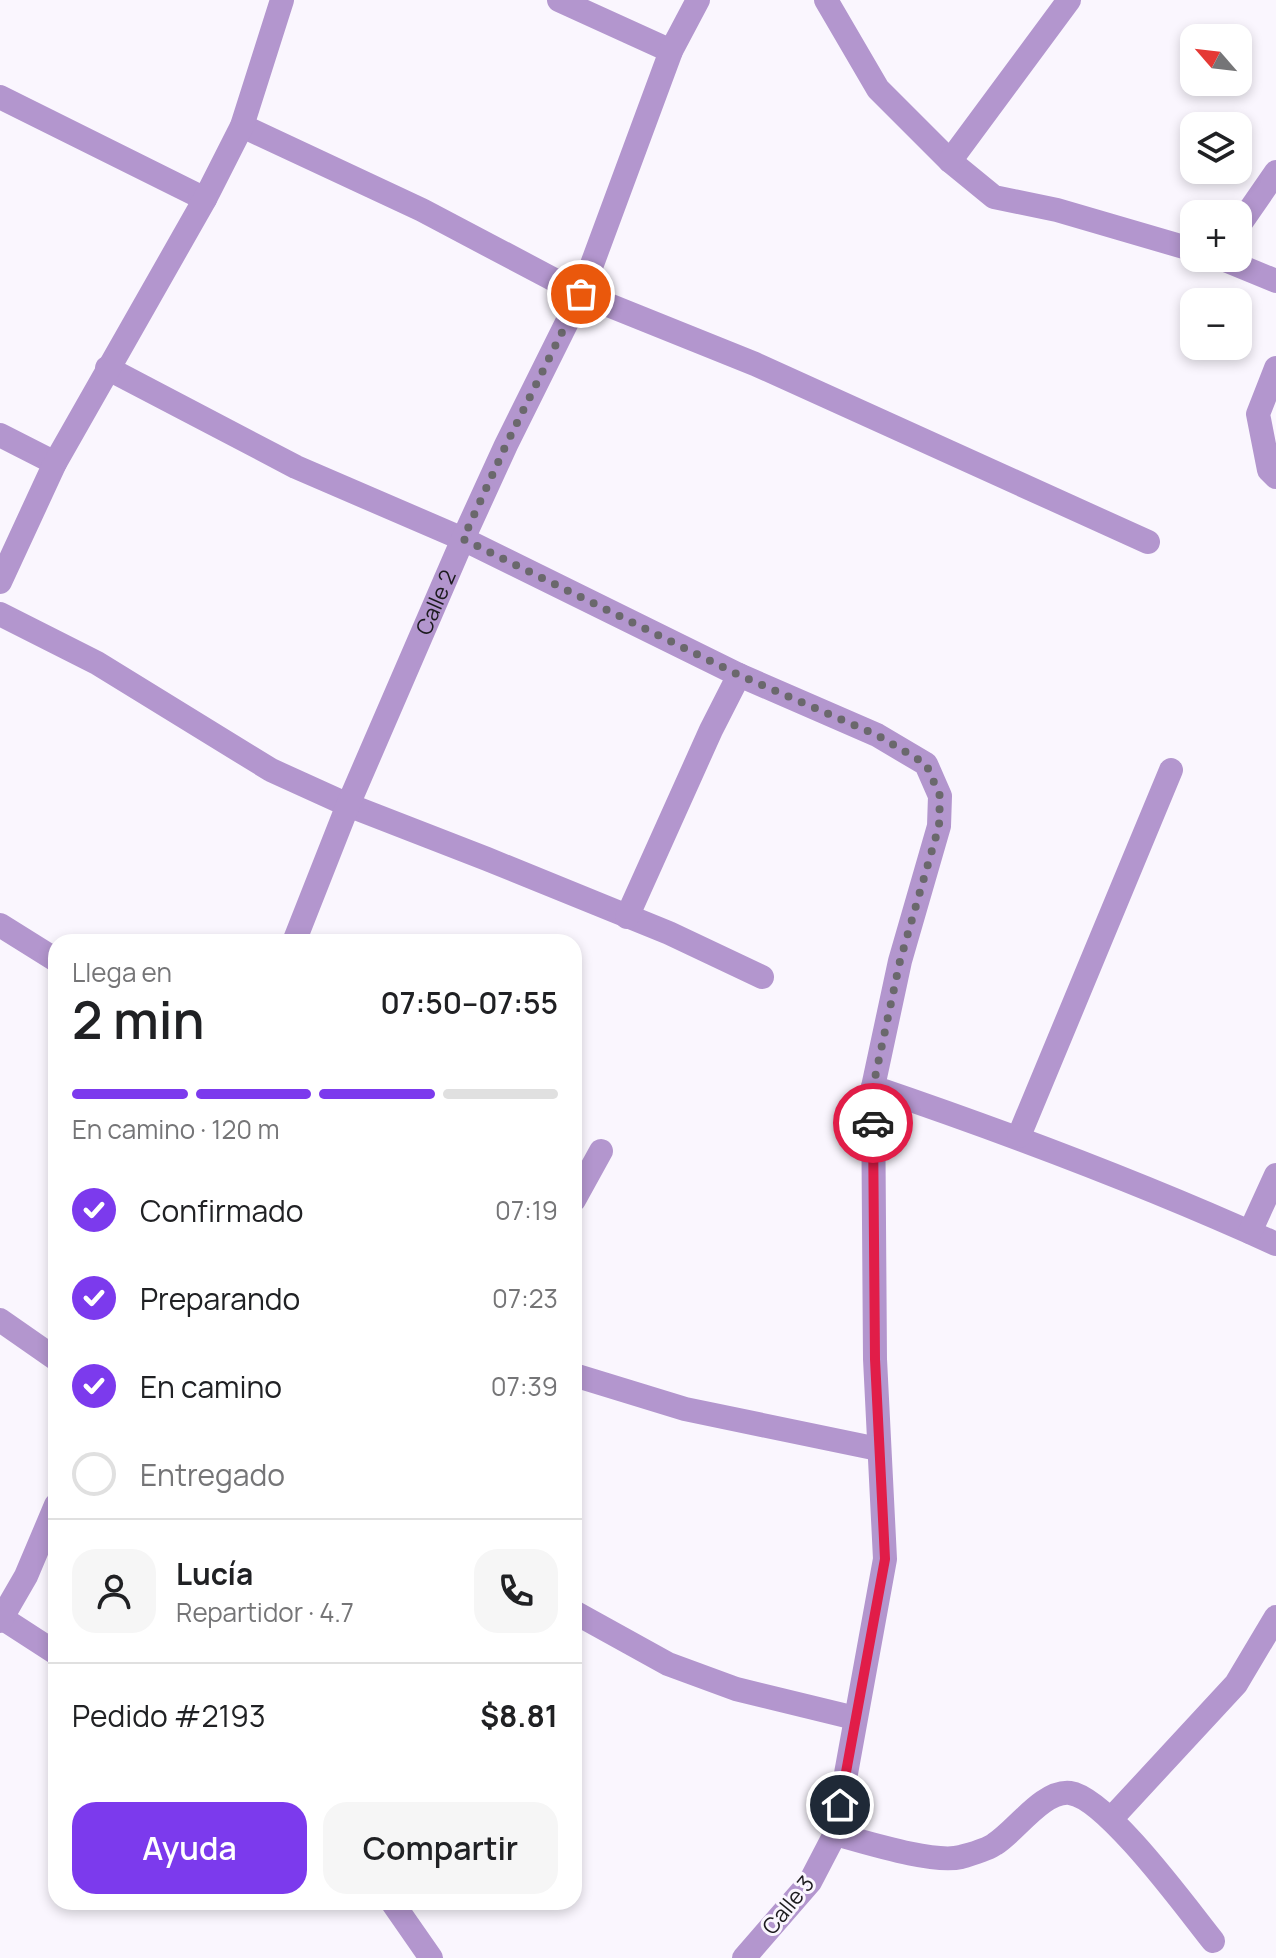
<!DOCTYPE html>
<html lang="es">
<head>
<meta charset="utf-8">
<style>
	:root { --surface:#fff; --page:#f6f6f6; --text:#202124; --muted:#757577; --line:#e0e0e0; --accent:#7c3aed }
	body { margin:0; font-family:Manrope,sans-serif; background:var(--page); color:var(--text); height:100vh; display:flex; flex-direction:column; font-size:30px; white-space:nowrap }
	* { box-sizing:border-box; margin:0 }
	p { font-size:26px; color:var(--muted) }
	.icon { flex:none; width:44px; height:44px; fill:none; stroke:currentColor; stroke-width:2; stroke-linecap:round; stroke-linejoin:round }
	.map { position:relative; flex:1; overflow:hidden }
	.drawer { position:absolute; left:48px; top:934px; width:534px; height:976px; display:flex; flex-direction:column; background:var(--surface); border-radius:24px; box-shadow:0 4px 12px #0003 }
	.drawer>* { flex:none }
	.needle { width:52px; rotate:298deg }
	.tools { position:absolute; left:1180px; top:24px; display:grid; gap:16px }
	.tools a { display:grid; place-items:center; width:72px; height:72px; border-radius:16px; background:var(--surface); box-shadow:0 4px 12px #0003; font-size:40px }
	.pin { position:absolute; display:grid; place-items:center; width:68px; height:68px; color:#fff; margin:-34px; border:4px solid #fff; border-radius:50%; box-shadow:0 2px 8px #0007 }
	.courier { position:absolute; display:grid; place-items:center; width:80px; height:80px; margin:-40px; border:6px solid #e11d48; border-radius:50%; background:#fff; color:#222; box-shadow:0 2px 10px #0007 }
	.summary em { font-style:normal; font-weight:600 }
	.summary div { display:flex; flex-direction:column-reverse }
	.summary { display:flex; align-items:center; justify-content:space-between; height:136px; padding:0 24px }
	h1 { font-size:52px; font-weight:600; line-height:60px }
	.bar { display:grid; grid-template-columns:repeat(4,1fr); gap:12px 8px; align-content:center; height:96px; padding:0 24px }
	.bar i { height:10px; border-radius:6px; background:var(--line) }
	.bar .on { background:var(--accent) }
	.bar p { grid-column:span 4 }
	.line { display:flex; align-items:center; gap:20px; padding:0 24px; border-top:2px solid var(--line) }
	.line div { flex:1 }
	.round { display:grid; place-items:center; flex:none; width:84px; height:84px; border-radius:24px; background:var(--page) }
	ol { padding:0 24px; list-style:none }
	li { display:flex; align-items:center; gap:24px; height:88px }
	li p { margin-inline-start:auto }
	li .icon { padding:8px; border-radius:50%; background:var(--accent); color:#fff; stroke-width:4 }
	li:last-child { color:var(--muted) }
	li i { width:44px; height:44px; border:4px solid var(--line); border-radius:50% }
	.primary-button { display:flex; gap:16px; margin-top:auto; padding:16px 24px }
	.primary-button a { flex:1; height:92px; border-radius:24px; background:var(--accent); color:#fff; font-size:32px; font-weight:600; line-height:92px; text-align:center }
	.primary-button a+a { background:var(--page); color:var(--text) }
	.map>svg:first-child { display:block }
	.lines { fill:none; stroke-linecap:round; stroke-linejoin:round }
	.street { stroke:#b396ce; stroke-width:24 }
	.done { stroke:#6a686c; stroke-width:8; stroke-dasharray:0 14.4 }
	.route { stroke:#e11d48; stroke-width:10 }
	.labels { text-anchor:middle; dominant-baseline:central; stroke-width:6; stroke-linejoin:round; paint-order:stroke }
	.street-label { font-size:22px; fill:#1c1b1e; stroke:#faf6fe }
</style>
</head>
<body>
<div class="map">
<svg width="1276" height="1958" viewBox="0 0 1276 1958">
	<rect width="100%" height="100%" fill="#faf6fe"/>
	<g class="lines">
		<g class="street">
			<polyline points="559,0 671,51"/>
			<polyline points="826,0 878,89 950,161 994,197 1057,210 1194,250"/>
			<polyline points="0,97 205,199"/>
			<polyline points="242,126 422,210 581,294 755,364 1148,542"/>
			<polyline points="950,161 1069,0"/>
			<polyline points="1238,227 1276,172"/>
			<polyline points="1220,258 1276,281"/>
			<polyline points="107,368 296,467 463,539 739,675 877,735 926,764 940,796 939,826 900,961 873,1087 875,1359 885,1559 835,1834 810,1882 744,1958"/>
			<polyline points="1276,368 1258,414 1269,470 1276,477"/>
			<polyline points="0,435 55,463"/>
			<polyline points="0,582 55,463 205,199 242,126 282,0"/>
			<polyline points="0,614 97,663 271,770 348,805 487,859 669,933 762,977"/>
			<polyline points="627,917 711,730 739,675"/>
			<polyline points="0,925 56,960"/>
			<path id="s1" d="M294,942L348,805L463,539L506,445L581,294L671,51L698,0"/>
			<path d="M873,1087C1011,1134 1144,1184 1276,1244"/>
			<polyline points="1019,1136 1171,770"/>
			<polyline points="574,1200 601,1151"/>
			<polyline points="1250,1232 1276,1175"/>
			<polyline points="0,1320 56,1359"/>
			<polyline points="574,1375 685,1409 878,1449"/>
			<polyline points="574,1612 668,1664 736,1689 855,1718"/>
			<polyline points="2,1618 56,1653"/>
			<polyline points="0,1621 26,1576 56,1505"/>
			<polyline points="1111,1819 1236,1684 1276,1617"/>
			<path d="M835,1834C865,1842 933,1864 961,1857C971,1854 987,1850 995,1844C1016,1831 1043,1790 1070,1793C1107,1798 1188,1910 1213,1941"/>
			<polyline points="392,1902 431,1958"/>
		</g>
	</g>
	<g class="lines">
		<polyline class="done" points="581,294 506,445 463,539 739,675 877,735 926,764 940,796 939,826 900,961 873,1087 873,1123"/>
		<polyline class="route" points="840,1805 885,1559 875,1359 873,1123"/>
	</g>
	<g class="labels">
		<g class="street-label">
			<text stroke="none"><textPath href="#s1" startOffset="368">Calle 2</textPath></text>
			<text transform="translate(788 1905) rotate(-51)">Calle 3</text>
		</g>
	</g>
</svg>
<div class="tools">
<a><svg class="needle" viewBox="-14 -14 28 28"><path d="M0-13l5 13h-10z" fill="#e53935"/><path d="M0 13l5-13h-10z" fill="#757577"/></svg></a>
<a><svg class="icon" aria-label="layers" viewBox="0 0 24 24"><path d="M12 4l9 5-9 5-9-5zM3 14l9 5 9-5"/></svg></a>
<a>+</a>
<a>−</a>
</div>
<div class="pin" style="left:581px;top:294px;background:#ea580c"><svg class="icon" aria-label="bag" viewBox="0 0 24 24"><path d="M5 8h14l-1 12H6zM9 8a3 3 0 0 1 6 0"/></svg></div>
<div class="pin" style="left:840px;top:1805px;background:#1f2937"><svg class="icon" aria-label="home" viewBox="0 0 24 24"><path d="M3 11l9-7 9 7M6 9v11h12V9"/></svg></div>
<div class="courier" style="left:873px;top:1123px"><svg class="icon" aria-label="car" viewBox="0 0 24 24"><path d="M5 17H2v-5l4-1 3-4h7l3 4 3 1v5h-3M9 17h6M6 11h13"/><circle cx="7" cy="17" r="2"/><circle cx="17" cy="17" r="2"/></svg></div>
<section class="drawer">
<div class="summary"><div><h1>2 min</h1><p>Llega en</p></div><em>07:50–07:55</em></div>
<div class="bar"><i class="on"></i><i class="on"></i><i class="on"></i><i></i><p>En camino · 120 m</p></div>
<ol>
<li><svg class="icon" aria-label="check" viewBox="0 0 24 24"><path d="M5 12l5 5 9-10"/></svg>Confirmado<p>07:19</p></li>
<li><svg class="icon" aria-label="check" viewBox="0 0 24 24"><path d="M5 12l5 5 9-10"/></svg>Preparando<p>07:23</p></li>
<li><svg class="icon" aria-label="check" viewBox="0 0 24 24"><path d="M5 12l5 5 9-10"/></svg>En camino<p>07:39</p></li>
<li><i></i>Entregado</li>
</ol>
<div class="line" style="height:144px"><a class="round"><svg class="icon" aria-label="person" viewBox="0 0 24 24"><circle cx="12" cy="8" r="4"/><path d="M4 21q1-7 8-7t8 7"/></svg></a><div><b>Lucía</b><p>Repartidor · 4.7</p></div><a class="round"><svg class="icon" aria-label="phone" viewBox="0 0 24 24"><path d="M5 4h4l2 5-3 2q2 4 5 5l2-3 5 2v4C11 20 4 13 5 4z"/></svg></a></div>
<div class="line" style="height:104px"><div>Pedido #2193</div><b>$8.81</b></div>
<div class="primary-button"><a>Ayuda</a><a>Compartir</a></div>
</section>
</div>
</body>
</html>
